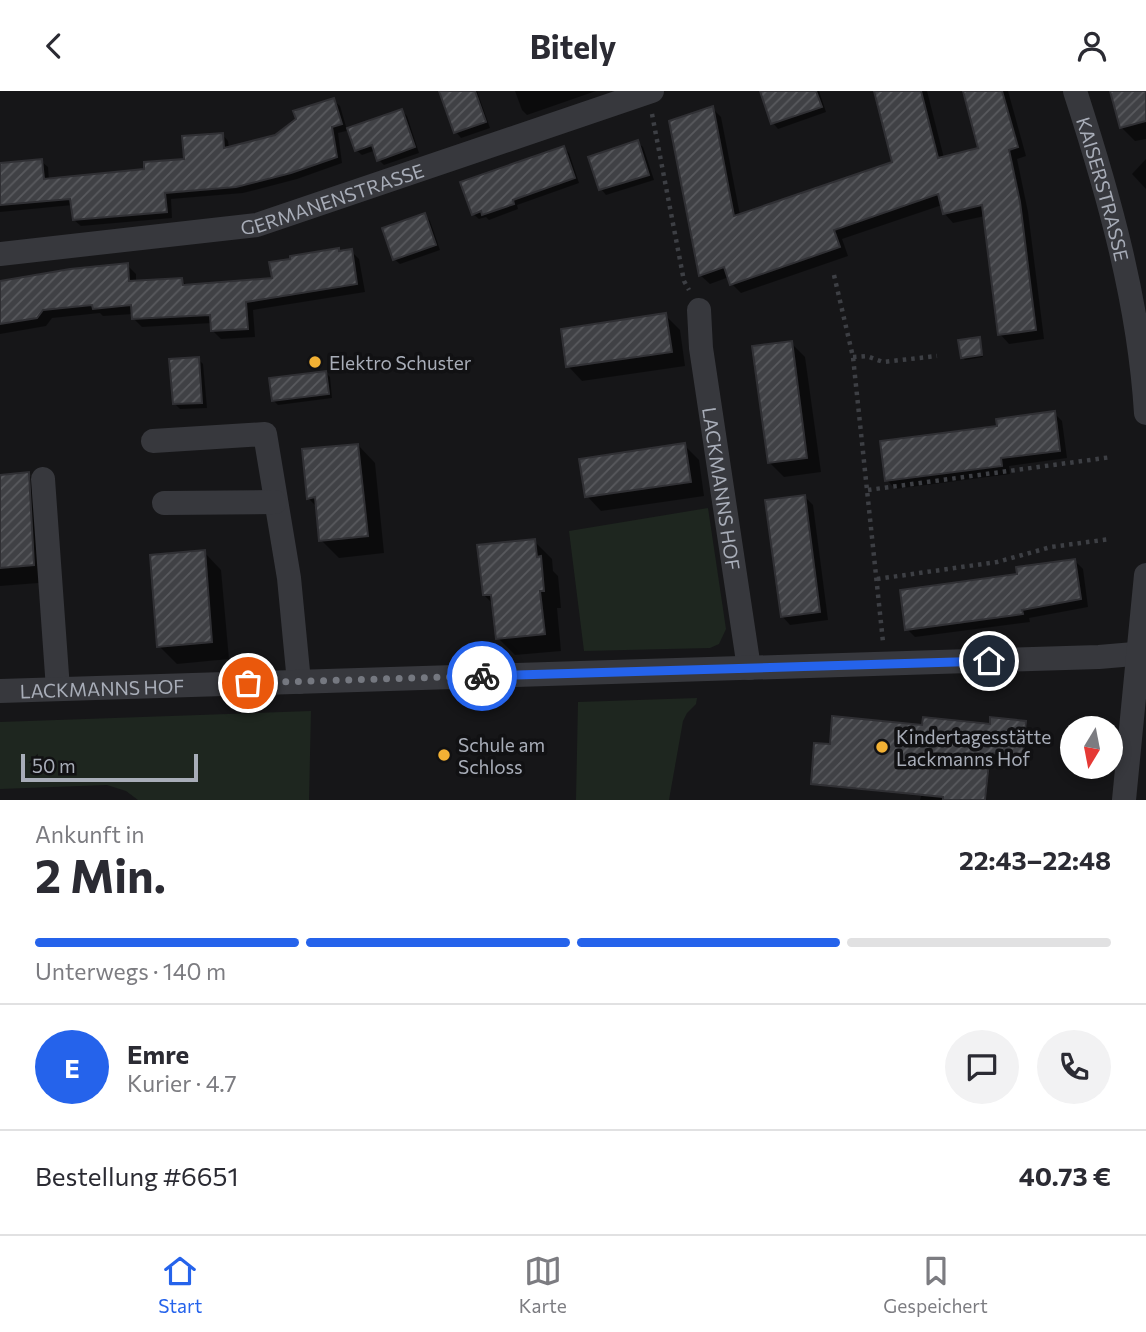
<!DOCTYPE html>
<html lang="de">
<head>
<meta charset="utf-8">
<style>
	:root { --surface:#fff; --page:#f2f2f3; --text:#2b2b33; --muted:#7c7c81; --line:#e1e1e2; --accent:#2563eb }
	body { margin:0; font-family:Commissioner,sans-serif; background:var(--page); color:var(--text); height:100vh; display:flex; flex-direction:column; font-size:26px; white-space:nowrap }
	* { box-sizing:border-box; margin:0 }
	p { font-size:23px; color:var(--muted) }
	.icon { flex:none; width:38px; height:38px; fill:none; stroke:currentColor; stroke-width:2; stroke-linecap:round; stroke-linejoin:round }
	.map { position:relative; height:709px; overflow:hidden }
	.details { display:flex; flex-direction:column; background:var(--surface); flex:1 }
	.details>* { flex:none }
	.needle { width:46px; rotate:190deg }
	.controls { position:absolute; left:1060px; top:625px; display:grid; gap:14px }
	.controls a { display:grid; place-items:center; width:63px; height:63px; border-radius:50%; background:var(--surface); box-shadow:0 4px 10px #0003; font-size:35px }
	.scale { position:absolute; left:21px; bottom:18px; width:177px; box-sizing:border-box; padding-left:7px; border:4px solid #a8adb8; border-top:0; font-size:19px; line-height:24px; white-space:nowrap; color:#a8adb8; -webkit-text-stroke:5px #111113; paint-order:stroke }
	.pin { position:absolute; display:grid; place-items:center; width:60px; height:60px; color:#fff; margin:-30px; border:4px solid #fff; border-radius:50%; box-shadow:0 2px 7px #0007 }
	.courier { position:absolute; display:grid; place-items:center; width:70px; height:70px; margin:-35px; border:5px solid #2563eb; border-radius:50%; background:#fff; color:#222; box-shadow:0 2px 9px #0007 }
	.headline em { font-style:normal; font-weight:700 }
	.headline div { display:flex; flex-direction:column-reverse }
	.headline { display:flex; align-items:center; justify-content:space-between; height:119px; padding:0 35px }
	h1 { font-size:46px; font-weight:700; line-height:52px }
	.bar { display:grid; grid-template-columns:repeat(4,1fr); gap:10px 7px; align-content:center; height:84px; padding:0 35px }
	.bar i { height:9px; border-radius:5px; background:var(--line) }
	.bar .on { background:var(--accent) }
	.bar p { grid-column:span 4 }
	.line { display:flex; align-items:center; gap:18px; padding:0 35px; border-top:2px solid var(--line) }
	.line div { flex:1 }
	.round { display:grid; place-items:center; flex:none; width:74px; height:74px; border-radius:37px; background:var(--page) }
	header { display:flex; justify-content:space-between; align-items:center; height:91px; padding:0 35px; background:var(--surface); font-size:32px; font-weight:700 }
	.tab-bar { display:flex; justify-content:space-around; align-items:center; height:98px; border-top:2px solid var(--line); background:var(--surface); font-size:19px; color:var(--muted) }
	.tab-bar a { display:grid; justify-items:center; gap:4px }
	.tab-bar .on { color:var(--accent) }
	.map>svg:first-child { display:block }
	.green { fill:#1e261f }
	.shadow { fill:#0007 }
	.building { fill:url(#building-hatch); stroke:#303034; stroke-width:2 }
	.lines { fill:none; stroke-linecap:round; stroke-linejoin:round }
	.path { stroke:#3d3f44; stroke-width:4.5; stroke-dasharray:3.5 5; stroke-linecap:butt }
	.minor { stroke:#37383d; stroke-width:24 }
	.done { stroke:#757880; stroke-width:7; stroke-dasharray:0 12.6 }
	.route { stroke:#2563eb; stroke-width:9 }
	.poi-dot { fill:#f2b134; stroke:#111113; stroke-width:2.5 }
	.labels { text-anchor:middle; dominant-baseline:central; stroke-width:7; stroke-linejoin:round; paint-order:stroke }
	.street-label { font-size:19px; fill:#a8adb8; stroke:#111113 }
	.poi-label { font-size:19px; fill:#a8adb8; stroke:#111113; text-anchor:start }
</style>
</head>
<body>
<header><svg class="icon" aria-label="back" viewBox="0 0 24 24"><path d="M15 5l-7 7 7 7"/></svg>Bitely<svg class="icon" aria-label="person" viewBox="0 0 24 24"><circle cx="12" cy="8" r="4"/><path d="M4 21q1-7 8-7t8 7"/></svg></header>
<div class="map">
<svg width="1146" height="709" viewBox="0 0 1146 709">
	<defs>
		<pattern id="building-hatch" width="6" height="6" patternUnits="userSpaceOnUse" patternTransform="scale(1.75)"><rect width="6" height="6" fill="#404145"/><path d="M-1 1l2-2M0 6l6-6M5 7l2-2" fill="none" stroke="#595a5e"/></pattern>
	</defs>
	<rect width="100%" height="100%" fill="#161618"/>
	<g class="green">
		<polygon points="708,417 726,538 719,553 710,557 584,560 569,440"/>
		<polygon points="697,607 696,613 687,622 683,630 669,709 576,709 578,611"/>
		<polygon points="311,620 309,709 138,709 126,700 107,694 0,698 0,631"/>
	</g>
	<g class="shadow">
		<polygon points="441,0 477,0 490,37 461,47 456,41"/>
		<polygon points="515,0 596,0 527,24 522,19"/>
		<polygon points="762,0 819,0 826,21 778,38 773,32"/>
		<polygon points="876,0 927,0 944,67 980,58 964,0 1008,0 1026,65 1017,68 1028,121 1044,248 1009,253 1000,243 985,125 953,132 944,122 942,114 842,148 848,165 741,202 732,193 729,186 710,193 700,184 712,17 721,26 740,124 894,72"/>
		<polygon points="1112,0 1146,0 1146,48 1135,50 1121,36"/>
		<polygon points="333,9 340,15 347,39 402,20 407,25 419,62 384,74 379,69 376,59 362,64 356,59 350,39 338,42 342,72 297,88 243,102 171,108 172,127 81,135 74,129 73,114 0,121 0,73 41,70 48,76 49,90 146,80 185,70 222,43 228,50 229,57 276,45"/>
		<polygon points="637,51 643,56 654,89 606,104 601,98"/>
		<polygon points="563,57 569,62 579,92 517,114 518,118 489,129 486,126 479,128 473,123"/>
		<polygon points="1146,68 1146,98 1132,83"/>
		<polygon points="425,124 430,130 440,159 400,173 394,168"/>
		<polygon points="338,159 341,161 351,160 359,168 365,201 253,219 255,246 221,248 213,240 212,232 142,236 134,228 133,223 103,225 100,222 52,227 46,235 0,243 0,192 127,174 136,183 136,191 181,189 188,195 274,188"/>
		<polygon points="665,224 680,239 685,275 582,290 568,275"/>
		<polygon points="979,248 983,266 965,269 962,266"/>
		<polygon points="791,252 805,266 821,381 784,386 769,371"/>
		<polygon points="198,268 203,273 207,317 180,318 174,312"/>
		<polygon points="325,281 330,286 332,307 278,314 273,309"/>
		<polygon points="1054,322 1062,330 1067,367 1009,375 1010,383 895,398 887,389 999,336"/>
		<polygon points="358,354 375,372 384,462 339,467 321,449 318,417 308,407"/>
		<polygon points="684,354 699,369 704,405 601,420 587,405"/>
		<polygon points="28,383 46,401 51,491 0,495 0,385"/>
		<polygon points="805,406 813,414 828,529 790,534 782,525"/>
		<polygon points="534,450 552,468 553,480 558,485 561,517 557,517 561,560 515,564 498,547 494,514 484,504"/>
		<polygon points="204,461 221,479 229,568 177,573 159,555"/>
		<polygon points="1075,470 1083,478 1088,516 1029,527 1030,531 915,546 907,538 1019,485"/>
		<polygon points="1025,632 1027,634 1025,666 991,663 986,709 920,709 921,705 815,694 812,692 831,655 923,636"/>
	</g>
	<g class="building">
		<polygon points="439,0 475,0 486,31 454,42"/>
		<polygon points="760,0 816,0 822,16 771,33"/>
		<polygon points="874,0 921,0 938,67 978,57 963,0 1002,0 1018,56 1009,59 1020,111 1036,239 998,244 982,114 943,123 938,103 834,139 840,156 730,194 724,176 699,185 669,30 713,15 734,125 892,71"/>
		<polygon points="1110,0 1146,0 1146,30 1120,37"/>
		<polygon points="334,7 342,33 332,36 337,66 291,82 236,96 165,102 167,121 73,129 70,108 0,114 0,72 42,68 44,88 144,78 144,71 184,68 182,45 223,42 224,57 275,44 296,28 293,20"/>
		<polygon points="402,18 415,56 377,70 372,54 355,60 347,37"/>
		<polygon points="638,49 649,84 599,99 588,66"/>
		<polygon points="564,55 575,87 513,109 514,113 482,124 481,120 472,124 460,91"/>
		<polygon points="425,122 436,154 393,169 382,137"/>
		<polygon points="339,157 339,160 352,158 357,193 246,211 248,238 211,240 210,224 132,228 131,214 93,218 92,214 43,219 37,227 0,233 0,190 70,178 128,172 129,190 182,187 183,194 272,187 269,171 290,168 290,165"/>
		<polygon points="666,222 672,261 566,276 561,238"/>
		<polygon points="980,246 982,264 961,267 958,249"/>
		<polygon points="792,250 807,367 768,372 752,255"/>
		<polygon points="199,266 202,312 173,313 169,268"/>
		<polygon points="326,280 329,303 272,310 269,287"/>
		<polygon points="1055,320 1060,360 1001,367 1002,375 885,390 880,350 997,335 996,328"/>
		<polygon points="685,352 691,391 585,406 579,368"/>
		<polygon points="358,353 368,445 319,450 315,406 307,408 302,358"/>
		<polygon points="29,381 34,474 0,477 0,384"/>
		<polygon points="805,404 820,521 781,526 765,409"/>
		<polygon points="535,448 537,466 541,465 544,500 540,500 545,543 496,548 491,504 483,504 477,454"/>
		<polygon points="205,459 212,551 157,556 150,464"/>
		<polygon points="1075,468 1081,508 1022,519 1023,523 905,539 900,499 1017,483 1016,476"/>
		<polygon points="832,625 922,634 923,626 990,633 990,626 1026,630 1023,665 990,662 985,709 943,709 943,706 811,693 814,652 830,653"/>
	</g>
	<g class="lines">
		<g class="path">
			<polyline points="652,23 684,190 689,199"/>
			<polyline points="834,184 853,266 883,551"/>
			<polyline points="853,266 867,265 883,271 937,265"/>
			<polyline points="868,399 1112,366"/>
			<polyline points="877,488 997,471 1051,456 1110,448"/>
		</g>
		<g class="minor">
			<path id="s1" d="M1075,0C1109,105 1139,211 1146,322"/>
			<path id="s2" d="M0,163L257,134L652,0"/>
			<path id="s3" d="M699,219L701,257L749,577"/>
			<polyline points="153,350 265,343 289,487 299,591"/>
			<polyline points="43,388 58,598"/>
			<polyline points="164,412 275,411"/>
			<path id="s4" d="M0,600L1099,566L1146,562"/>
			<polyline points="1124,709 1146,484"/>
		</g>
	</g>
	<g class="lines">
		<polyline class="done" points="248,592 482,585"/>
		<polyline class="route" points="482,585 989,570"/>
	</g>
	<g class="poi-dot">
		<circle cx="315" cy="271" r="7"/>
		<circle cx="882" cy="656" r="7"/>
		<circle cx="444" cy="664" r="7"/>
	</g>
	<g class="labels">
		<g class="street-label">
			<text stroke="none"><textPath href="#s1" startOffset="102">KAISERSTRASSE</textPath></text>
			<text stroke="none"><textPath href="#s2" startOffset="338">GERMANENSTRASSE</textPath></text>
			<text stroke="none"><textPath href="#s3" startOffset="180">LACKMANNS HOF</textPath></text>
			<text stroke="none"><textPath href="#s4" startOffset="102">LACKMANNS HOF</textPath></text>
		</g>
		<g class="poi-label">
			<text x="329" y="271">Elektro Schuster</text>
			<text x="896" y="645">Kindertagesstätte<tspan x="896" dy="22">Lackmanns Hof</tspan></text>
			<text x="458" y="653">Schule am<tspan x="458" dy="22">Schloss</tspan></text>
		</g>
	</g>
</svg>
<div class="controls">
<a><svg class="needle" viewBox="-14 -14 28 28"><path d="M0-13l5 13h-10z" fill="#e53935"/><path d="M0 13l5-13h-10z" fill="#7c7c81"/></svg></a>
</div>
<div class="scale">50 m</div>
<div class="pin" style="left:248px;top:592px;background:#ea580c"><svg class="icon" aria-label="bag" viewBox="0 0 24 24"><path d="M5 8h14l-1 12H6zM9 8a3 3 0 0 1 6 0"/></svg></div>
<div class="pin" style="left:989px;top:570px;background:#1f2937"><svg class="icon" aria-label="home" viewBox="0 0 24 24"><path d="M3 11l9-7 9 7M6 9v11h12V9"/></svg></div>
<div class="courier" style="left:482px;top:585px"><svg class="icon" aria-label="bike" viewBox="0 0 24 24"><circle cx="6" cy="16" r="4"/><circle cx="18" cy="16" r="4"/><path d="M6 16l4-8h5l3 8M10 8l3 8H6M13 5h3"/></svg></div>
</div>
<section class="details">
<div class="headline"><div><h1>2 Min.</h1><p>Ankunft in</p></div><em>22:43–22:48</em></div>
<div class="bar"><i class="on"></i><i class="on"></i><i class="on"></i><i></i><p>Unterwegs · 140 m</p></div>
<div class="line" style="height:126px"><b class="round" style="background:var(--accent);color:#fff">E</b><div><b>Emre</b><p>Kurier · 4.7</p></div><a class="round"><svg class="icon" aria-label="chat" viewBox="0 0 24 24"><path d="M4 5h16v11H9l-5 4z"/></svg></a><a class="round"><svg class="icon" aria-label="phone" viewBox="0 0 24 24"><path d="M5 4h4l2 5-3 2q2 4 5 5l2-3 5 2v4C11 20 4 13 5 4z"/></svg></a></div>
<div class="line" style="height:91px"><div>Bestellung #6651</div><b>40.73 €</b></div>
</section>
<nav class="tab-bar">
<a class="on"><svg class="icon" aria-label="home" viewBox="0 0 24 24"><path d="M3 11l9-7 9 7M6 9v11h12V9"/></svg>Start</a>
<a><svg class="icon" aria-label="map" viewBox="0 0 24 24"><path d="M3 6l6-2 6 2 6-2v14l-6 2-6-2-6 2zM9 4v14M15 6v14"/></svg>Karte</a>
<a><svg class="icon" aria-label="saved" viewBox="0 0 24 24"><path d="M7 4h10v16l-5-4-5 4z"/></svg>Gespeichert</a>
</nav>
</body>
</html>
